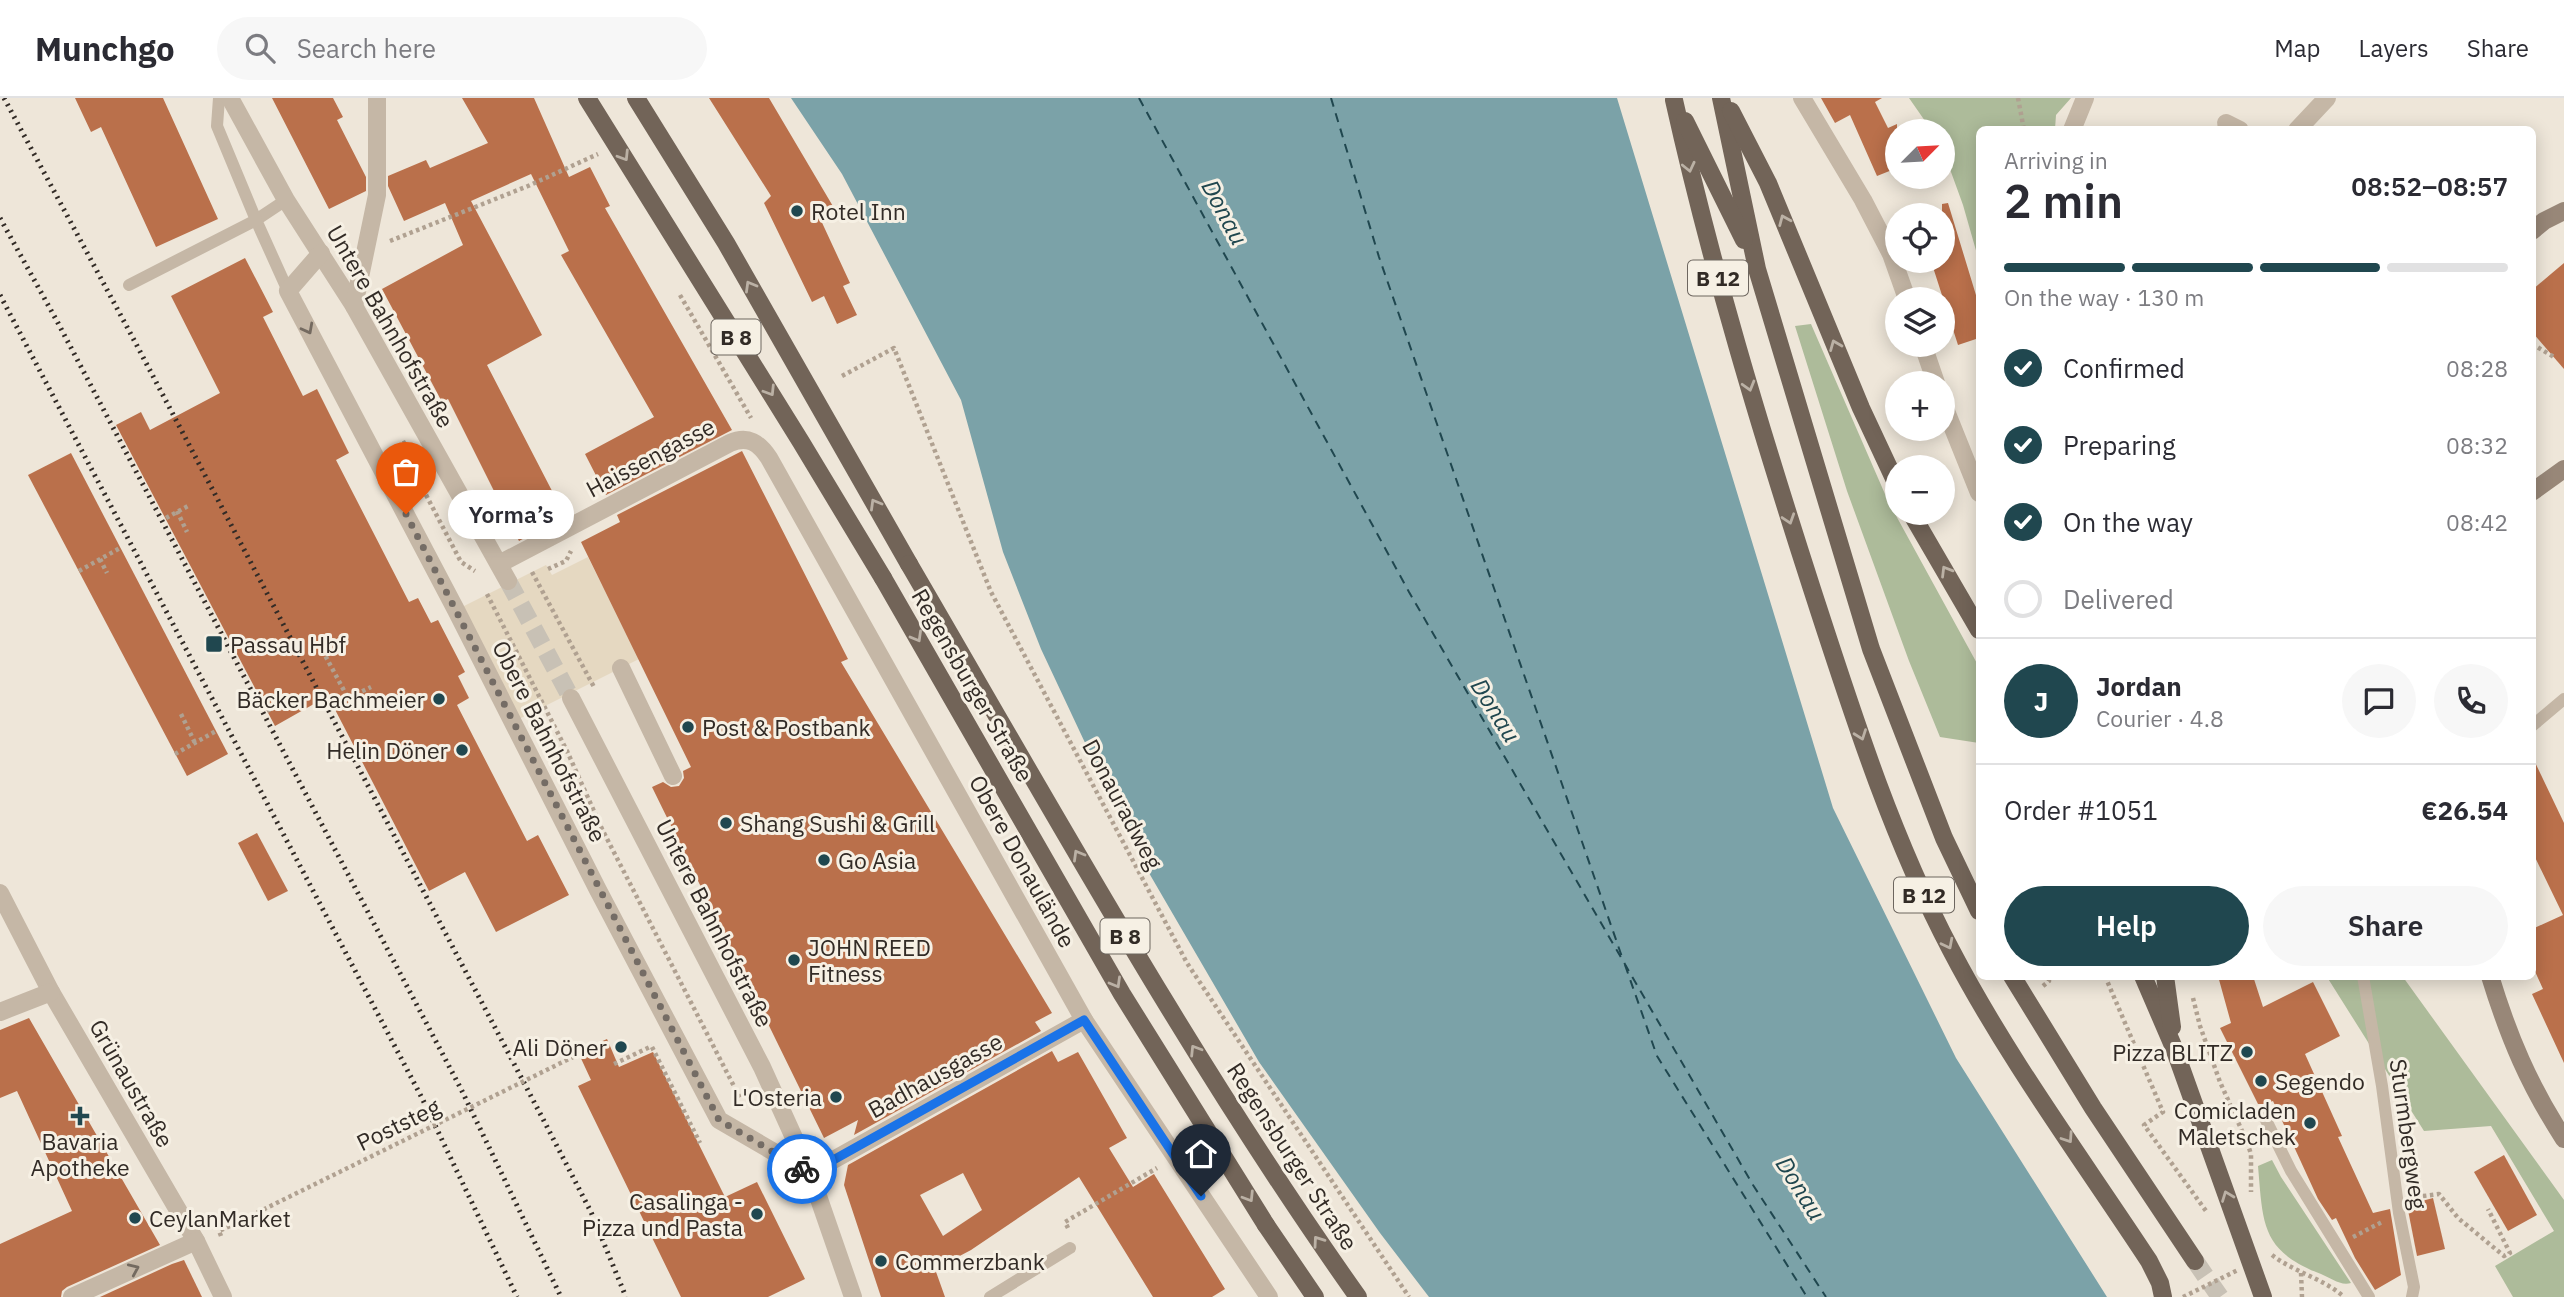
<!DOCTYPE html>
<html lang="en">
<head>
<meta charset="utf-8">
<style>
	:root { --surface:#fff; --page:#f7f7f7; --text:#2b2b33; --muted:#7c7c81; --line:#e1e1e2; --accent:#20474f }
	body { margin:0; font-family:"IBM Plex Sans",sans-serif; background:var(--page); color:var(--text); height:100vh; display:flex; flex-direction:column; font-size:26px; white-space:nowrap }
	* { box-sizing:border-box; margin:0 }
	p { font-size:23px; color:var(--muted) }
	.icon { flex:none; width:38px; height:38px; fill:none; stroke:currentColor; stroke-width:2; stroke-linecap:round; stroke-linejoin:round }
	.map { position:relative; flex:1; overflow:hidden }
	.details { position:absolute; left:1976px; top:28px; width:560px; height:854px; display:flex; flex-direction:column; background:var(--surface); border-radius:10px; box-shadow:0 4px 18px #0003 }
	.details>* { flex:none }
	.needle { width:46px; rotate:66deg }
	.controls { position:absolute; left:1885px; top:21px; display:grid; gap:14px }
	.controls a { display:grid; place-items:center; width:70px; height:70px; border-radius:50%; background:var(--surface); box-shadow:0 4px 18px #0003; font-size:35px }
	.pin { position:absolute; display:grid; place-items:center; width:60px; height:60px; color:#fff; margin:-72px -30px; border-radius:50% 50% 50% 0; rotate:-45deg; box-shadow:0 0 7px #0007 }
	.pin .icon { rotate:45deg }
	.courier { position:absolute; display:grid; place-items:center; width:70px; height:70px; margin:-35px; border:5px solid #1a73e8; border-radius:50%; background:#fff; color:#222; box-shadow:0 2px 9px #0007 }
	.bubble { position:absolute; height:49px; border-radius:24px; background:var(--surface); box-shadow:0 4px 18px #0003; font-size:23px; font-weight:600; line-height:49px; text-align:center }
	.overview em { font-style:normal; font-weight:600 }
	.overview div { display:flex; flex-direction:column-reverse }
	.overview { display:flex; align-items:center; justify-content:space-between; height:119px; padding:0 28px }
	h1 { font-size:46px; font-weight:600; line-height:52px }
	.bar { display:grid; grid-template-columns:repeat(4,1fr); gap:10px 7px; align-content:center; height:84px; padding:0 28px }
	.bar i { height:9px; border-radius:5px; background:var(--line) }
	.bar .selected { background:var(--accent) }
	.bar p { grid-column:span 4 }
	.line { display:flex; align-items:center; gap:18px; padding:0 28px; border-top:2px solid var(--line) }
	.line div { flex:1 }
	.round { display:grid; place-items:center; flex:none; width:74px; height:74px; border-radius:37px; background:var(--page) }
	ol { padding:0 28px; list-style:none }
	li { display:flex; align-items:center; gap:21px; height:77px }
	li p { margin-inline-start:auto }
	li .icon { padding:7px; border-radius:50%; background:var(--accent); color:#fff; stroke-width:4 }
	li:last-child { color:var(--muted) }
	li i { width:38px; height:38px; border:4px solid var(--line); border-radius:50% }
	.action { display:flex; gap:14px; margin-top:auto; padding:14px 28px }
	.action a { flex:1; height:80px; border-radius:42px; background:var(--accent); color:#fff; font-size:28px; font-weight:600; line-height:80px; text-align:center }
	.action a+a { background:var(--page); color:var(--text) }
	header { display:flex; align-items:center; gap:42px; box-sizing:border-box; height:98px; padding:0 35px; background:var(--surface); border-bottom:2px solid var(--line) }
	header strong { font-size:33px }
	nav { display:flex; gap:38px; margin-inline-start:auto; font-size:24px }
	.search { width:490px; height:63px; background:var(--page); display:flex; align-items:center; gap:18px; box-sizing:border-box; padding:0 24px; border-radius:38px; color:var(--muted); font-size:26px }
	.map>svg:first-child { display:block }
	.green { fill:#adbb9a }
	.plaza { fill:#e5d8c1 }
	.water { fill:#7ba2a8 }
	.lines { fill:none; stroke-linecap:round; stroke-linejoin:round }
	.ferry { stroke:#20474f; stroke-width:2; stroke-dasharray:9 7; stroke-linecap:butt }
	.building { fill:#ba704b; fill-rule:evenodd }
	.street-tunnel { stroke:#c8c1b5; stroke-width:18; stroke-dasharray:18 9; stroke-linecap:butt }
	.primary-tunnel { stroke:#c8c1b5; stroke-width:18; stroke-dasharray:18 9; stroke-linecap:butt }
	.path { stroke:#b0a191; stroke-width:4.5; stroke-dasharray:3.5 3.5; stroke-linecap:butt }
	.lane { stroke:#c5b7a6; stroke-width:12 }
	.street { stroke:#c5b7a6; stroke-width:18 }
	.secondary { stroke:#988778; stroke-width:18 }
	.primary { stroke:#726458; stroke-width:18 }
	.rail { stroke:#322b26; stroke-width:5; stroke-dasharray:2 5; stroke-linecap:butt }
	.path-bridge { stroke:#b0a191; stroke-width:4.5; stroke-dasharray:3.5 3.5; stroke-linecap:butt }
	.primary-bridge { stroke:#726458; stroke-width:18 }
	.oneway { stroke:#bbb1a5 }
	.oneway2 { stroke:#746a60 }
	.done { stroke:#746c65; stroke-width:7; stroke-dasharray:0 12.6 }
	.route { stroke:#1a73e8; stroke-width:9 }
	.poi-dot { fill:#20474f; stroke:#f6f0e4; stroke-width:2.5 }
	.labels { text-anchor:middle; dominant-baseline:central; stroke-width:6; stroke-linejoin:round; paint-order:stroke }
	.shield { fill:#f6f0e4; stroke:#6d665f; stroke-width:2 }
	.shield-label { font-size:21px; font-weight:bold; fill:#322b26 }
	.poi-label { font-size:23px; fill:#322b26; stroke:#f6f0e4; text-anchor:start }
	.street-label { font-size:23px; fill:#322b26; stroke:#f6f0e4 }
	.water-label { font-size:24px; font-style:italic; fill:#20474f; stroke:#f6f0e4 }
</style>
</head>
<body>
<header>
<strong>Munchgo</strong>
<div class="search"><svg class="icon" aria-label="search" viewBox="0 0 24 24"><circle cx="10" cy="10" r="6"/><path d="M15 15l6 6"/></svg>Search here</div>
<nav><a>Map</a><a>Layers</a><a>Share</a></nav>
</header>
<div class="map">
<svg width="2564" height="1199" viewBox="0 0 2564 1199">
	<rect width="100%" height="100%" fill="#eee6d9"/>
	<g class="green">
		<polygon points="1909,0 2071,0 2056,17 2055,31 1979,32 1979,163 1963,107 1943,52 1942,33 1932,33"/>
		<polygon points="1811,226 1888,403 1979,569 1979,645 1940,639 1909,563 1847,393 1795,228"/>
		<polygon points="2327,879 2403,879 2564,1102 2564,1199 2513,1199 2495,1168 2554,1133 2491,1028 2424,1033"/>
		<path d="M2272,1062L2281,1079L2351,1185C2340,1188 2331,1180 2321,1176C2261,1153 2263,1126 2258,1068Z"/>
	</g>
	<polygon class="plaza" points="588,459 639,561 513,624 456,512 546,467 552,477"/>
	<polygon class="water" points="791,0 1617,0 1833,710 1956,960 2107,1199 1429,1199 1380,1135 1259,964 1149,775 1087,649 1041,551 1003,454 961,302 842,76"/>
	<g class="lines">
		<g class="ferry">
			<polyline points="1139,0 1409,494 1753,1087 1826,1199"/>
			<polyline points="1331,0 1379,159 1622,859"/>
			<polyline points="1625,867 1657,958 1807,1199"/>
		</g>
	</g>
	<g class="building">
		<polygon points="75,0 163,0 218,121 156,149 101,29 91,34"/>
		<polygon points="272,0 333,0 343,19 337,22 366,79 366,93 329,111"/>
		<polygon points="462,0 534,0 569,79 590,69 610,108 605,110 732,332 606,397 585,356 654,319 561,157 569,153 531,76 471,103 542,237 487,267 565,418 519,443 448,301 442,304 382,191 463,147 445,105 404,123 388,88 388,78 426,62 430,70 488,45"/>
		<polygon points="709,0 769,0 834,110 818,116 850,185 843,188 857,217 837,226 824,198 812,204 764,105 771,98"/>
		<polygon points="1821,0 1882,0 1875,4 1888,30 1897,26 1897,70 1877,78 1850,17 1835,25"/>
		<polygon points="1948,105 1979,207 1979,240 1958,247 1931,163 1942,163 1942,106"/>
		<polygon points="245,160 273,214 263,219 303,298 317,291 349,355 336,362 409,504 418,500 431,525 438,522 465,574 458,578 469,600 457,607 527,743 538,737 569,797 496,834 465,774 429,793 328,598 275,628 116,327 141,314 150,332 220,295 171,198"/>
		<polygon points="2564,165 2564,271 2532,234 2532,192"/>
		<polygon points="742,353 848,561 841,564 1052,915 1035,924 1041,933 854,1037 858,1022 824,1040 652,689 663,684 671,689 679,688 684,680 683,673 691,669 581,444 620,424 617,417"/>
		<polygon points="71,355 228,656 187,678 28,377"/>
		<polygon points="2532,658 2564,725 2564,965 2532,896 2543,891 2532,867 2532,831 2563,817 2532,753"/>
		<polygon points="257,735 288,793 268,803 238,745"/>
		<polygon points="2218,878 2253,878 2263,909 2313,884 2340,938 2305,956 2342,1038 2338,1039 2373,1115 2390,1111 2401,1177 2375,1192 2355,1160 2336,1120 2332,1122 2318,1101 2273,1003 2266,1006 2258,1006 2220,930 2231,925"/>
		<polygon points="29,920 160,1147 67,1189 62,1193 61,1199 0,1199 0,1146 72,1113 17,993 0,1000 0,932"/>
		<polygon points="607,941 619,969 653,954 725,1099 757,1084 805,1181 768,1199 681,1199 578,988 591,982 578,954"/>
		<path d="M1052,953L1058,964L1078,954L1127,1040L1109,1050L1133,1089L1154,1076L1225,1191L1212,1199H1153L1079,1079L971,1152L935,1171L945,1199H881L844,1087L848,1067ZM963,1075L982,1112L943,1138L920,1097Z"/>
		<polygon points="2504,1057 2537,1117 2508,1133 2474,1074"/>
		<polygon points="2433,1100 2445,1151 2417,1158 2407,1107"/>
		<polygon points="184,1162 202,1199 100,1199 172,1166"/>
	</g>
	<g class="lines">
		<polyline class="street-tunnel" points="508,483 571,600"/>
		<polyline class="primary-tunnel" points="2195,1163 2220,1199"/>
		<g class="path">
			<polyline points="2018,0 2024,32"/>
			<polyline points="390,143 528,88 598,56"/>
			<polyline points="680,197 751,320"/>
			<polyline points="2532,246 2554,259"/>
			<polyline points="842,278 894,250 991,494 1187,865 1409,1199"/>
			<polyline points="406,344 400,347 461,464 475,473"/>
			<polyline points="177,413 187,434"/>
			<polyline points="166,420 188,408"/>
			<polyline points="100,461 107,475"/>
			<polyline points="548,471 566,463 571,453"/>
			<polyline points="79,473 120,450"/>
			<polyline points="532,474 594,589"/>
			<polyline points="487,496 567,653 602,731 740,1000"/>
			<polyline points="319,546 348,600 371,589"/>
			<polyline points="333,608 348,600"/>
			<polyline points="267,613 289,600"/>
			<polyline points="181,616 195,645"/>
			<polyline points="175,656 216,633"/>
			<polyline points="2105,878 2163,1014 2144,1027 2206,1113"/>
			<polyline points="2043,888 2049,883 2049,878"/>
			<polyline points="2193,900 2200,928 2220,984 2247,1044 2251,1056 2251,1094"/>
			<polyline points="652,949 700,1045"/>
			<polyline points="614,966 652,948"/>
			<polyline points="2236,1009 2239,1015"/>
			<polyline points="2416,1099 2439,1096 2458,1120 2504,1158 2510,1155 2488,1111"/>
			<polyline points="1068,1130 1065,1124 1157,1070"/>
			<polyline points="221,1138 219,1133 232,1127"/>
			<polyline points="2353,1139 2382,1124"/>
			<path d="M2272,1157C2294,1174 2322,1180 2343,1198"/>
			<polyline points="2301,1175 2302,1199"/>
		</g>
		<g class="lane">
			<polyline points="286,102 256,122 288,193"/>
			<polyline points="129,187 256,122 217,28 219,0"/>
			<polyline points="2532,628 2564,601"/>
			<polyline points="2363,878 2382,988 2399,1115 2414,1189 2412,1199"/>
			<polyline points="2262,1014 2291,1073 2369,1199"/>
			<polyline points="990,1199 1070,1150"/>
		</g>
		<g class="street">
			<polyline points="230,0 286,102 354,208 508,483"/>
			<polyline points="1802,0 1863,102 1891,156 1907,201"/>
			<polyline points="2226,25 2240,32"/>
			<polyline points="2072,32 2085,0"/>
			<polyline points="2297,32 2327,0"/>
			<polyline points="321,155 288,193 456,512 598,792 719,1022 810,1075"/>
			<polyline points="354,208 377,97 377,0"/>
			<polyline points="1923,247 1936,285"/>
			<polyline points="1942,303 1979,395"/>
			<path d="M499,466L730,345C748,337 759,345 769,360L1084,922L1269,1199"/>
			<polyline points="621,570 673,678"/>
			<polyline points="571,600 762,969 810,1075 853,1199"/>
			<polyline points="0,795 51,894 196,1143 223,1199"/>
			<polyline points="0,914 51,894"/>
			<polyline points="810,1075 1084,922"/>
			<polyline points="72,1199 196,1143"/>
		</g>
		<g class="secondary">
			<polyline points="2532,133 2544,123 2564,113"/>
			<polyline points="2532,394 2564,371"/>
			<path d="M2490,878C2509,940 2529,987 2564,1041"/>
		</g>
		<g class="primary">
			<polyline points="587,0 801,344 883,480"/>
			<polyline points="636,0 726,145 909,466"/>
			<polyline points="1721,0 1757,171 1871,551 1944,740 1979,813"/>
			<path d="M1674,2C1711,168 1760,330 1812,491C1852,614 1891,738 1951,852C2008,961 2082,1061 2149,1163L2160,1185L2163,1199"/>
			<polyline points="1731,13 1768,85 1861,310 1897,387"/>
			<polyline points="1685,23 1744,142"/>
			<polyline points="1911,415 1979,532"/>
			<polyline points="2012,878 2093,1010 2195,1163"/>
			<polyline points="2143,878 2174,950 2263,1199"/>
			<polyline points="2165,878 2172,929"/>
			<polyline points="1266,1127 1315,1199"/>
		</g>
		<g class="rail">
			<polyline points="4,0 134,242 543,1021 591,1114 626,1199"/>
			<polyline points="0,120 58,225 461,991 561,1199"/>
			<polyline points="0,197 422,1000 517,1199"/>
		</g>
		<g class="path-bridge">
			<polyline points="232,1127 579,956"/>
			<polyline points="2183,1199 2238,1172"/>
		</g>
		<g class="primary-bridge">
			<path d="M909,466C1053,713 1192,965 1358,1199"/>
			<polyline points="883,480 1122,896 1266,1127"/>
		</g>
	</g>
	<defs><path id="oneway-chevron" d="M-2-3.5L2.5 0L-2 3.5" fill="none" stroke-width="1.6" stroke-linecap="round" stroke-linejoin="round" transform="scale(1.75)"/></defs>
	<g class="oneway">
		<use href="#oneway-chevron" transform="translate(624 58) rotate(58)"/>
		<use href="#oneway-chevron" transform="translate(1689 69) rotate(77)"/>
		<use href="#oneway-chevron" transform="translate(1784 122) rotate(-113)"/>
		<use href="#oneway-chevron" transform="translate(750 188) rotate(-120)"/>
		<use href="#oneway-chevron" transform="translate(1835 247) rotate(-112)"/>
		<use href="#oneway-chevron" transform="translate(1749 288) rotate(74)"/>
		<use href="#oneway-chevron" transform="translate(770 293) rotate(58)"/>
		<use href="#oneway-chevron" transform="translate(875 406) rotate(-120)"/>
		<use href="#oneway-chevron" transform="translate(1789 421) rotate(72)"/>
		<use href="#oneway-chevron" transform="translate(1946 473) rotate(-121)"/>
		<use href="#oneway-chevron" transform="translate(917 539) rotate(60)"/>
		<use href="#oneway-chevron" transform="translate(1861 637) rotate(70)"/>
		<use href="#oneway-chevron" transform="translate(1078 757) rotate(-120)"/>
		<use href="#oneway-chevron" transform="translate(1948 846) rotate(63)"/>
		<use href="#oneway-chevron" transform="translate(1116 885) rotate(60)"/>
		<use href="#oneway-chevron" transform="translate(1195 952) rotate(-122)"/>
		<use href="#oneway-chevron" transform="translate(2068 1040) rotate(56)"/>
		<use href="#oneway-chevron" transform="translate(2227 1098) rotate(-111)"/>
		<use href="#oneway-chevron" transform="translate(1249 1099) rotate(58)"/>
		<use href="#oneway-chevron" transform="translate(1318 1143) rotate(-125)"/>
	</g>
	<g class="oneway2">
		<use href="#oneway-chevron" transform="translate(308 231) rotate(62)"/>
		<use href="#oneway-chevron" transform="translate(134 1171) rotate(-24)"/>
	</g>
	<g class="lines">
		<polyline class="done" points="406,416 719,1022 802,1071"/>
		<polyline class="route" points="802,1071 810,1075 1084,922 1201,1098"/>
	</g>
	<g class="poi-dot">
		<circle cx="797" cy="113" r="7"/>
		<rect x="205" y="537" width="18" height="18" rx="3.5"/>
		<circle cx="439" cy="601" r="7"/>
		<circle cx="688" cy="629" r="7"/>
		<circle cx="462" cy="652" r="7"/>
		<circle cx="726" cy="725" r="7"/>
		<circle cx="824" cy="762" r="7"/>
		<circle cx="794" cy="862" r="7"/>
		<circle cx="621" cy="949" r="7"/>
		<circle cx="2247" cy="954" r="7"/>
		<circle cx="2261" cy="983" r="7"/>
		<circle cx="836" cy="999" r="7"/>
		<path d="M76.5 1007.5h7v7h7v7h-7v7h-7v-7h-7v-7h7z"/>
		<circle cx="2310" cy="1025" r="7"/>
		<circle cx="757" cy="1116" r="7"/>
		<circle cx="135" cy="1120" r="7"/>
		<circle cx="881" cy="1163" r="7"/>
	</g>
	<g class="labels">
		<g class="shield">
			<rect x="1688" y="162.5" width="60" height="35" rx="5"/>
			<rect x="711.5" y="221.5" width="49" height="35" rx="5"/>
			<rect x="1894" y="779.5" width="60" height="35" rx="5"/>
			<rect x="1100.5" y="820.5" width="49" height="35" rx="5"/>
		</g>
		<g class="shield-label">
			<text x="1718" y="180">B 12</text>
			<text x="736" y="239">B 8</text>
			<text x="1924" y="797">B 12</text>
			<text x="1125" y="838">B 8</text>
		</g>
		<g class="poi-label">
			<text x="811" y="113">Rotel Inn</text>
			<text x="230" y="546">Passau Hbf</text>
			<text x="425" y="601" text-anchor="end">Bäcker Bachmeier</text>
			<text x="702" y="629">Post &amp; Postbank</text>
			<text x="448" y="652" text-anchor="end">Helin Döner</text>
			<text x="740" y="725">Shang Sushi &amp; Grill</text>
			<text x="838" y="762">Go Asia</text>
			<text x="808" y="849">JOHN REED<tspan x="808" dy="26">Fitness</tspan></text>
			<text x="607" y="949" text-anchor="end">Ali Döner</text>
			<text x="2233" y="954" text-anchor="end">Pizza BLITZ</text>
			<text x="2275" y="983">Segendo</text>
			<text x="822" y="999" text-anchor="end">L'Osteria</text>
			<text x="2296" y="1012" text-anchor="end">Comicladen<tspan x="2296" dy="26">Maletschek</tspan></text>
			<text x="80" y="1043" text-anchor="middle">Bavaria<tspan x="80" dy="26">Apotheke</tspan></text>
			<text x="743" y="1103" text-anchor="end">Casalinga -<tspan x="743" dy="26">Pizza und Pasta</tspan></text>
			<text x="149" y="1120">CeylanMarket</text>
			<text x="895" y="1163">Commerzbank</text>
		</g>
		<g class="street-label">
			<text transform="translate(391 228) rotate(60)">Untere Bahnhofstraße</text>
			<text transform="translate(650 359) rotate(-28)">Haissengasse</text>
			<text transform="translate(973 587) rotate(60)">Regensburger Straße</text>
			<text transform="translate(550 643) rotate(63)">Obere Bahnhofstraße</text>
			<text transform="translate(1123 706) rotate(62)">Donauradweg</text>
			<text transform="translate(1023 763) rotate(61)">Obere Donaulände</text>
			<text transform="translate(715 825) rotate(63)">Untere Bahnhofstraße</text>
			<text transform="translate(935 977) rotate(-29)">Badhausgasse</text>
			<text transform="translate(132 985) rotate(60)">Grünaustraße</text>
			<text transform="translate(398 1026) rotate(-26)">Poststeg</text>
			<text transform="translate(2409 1036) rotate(82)">Sturmbergweg</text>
			<text transform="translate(1293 1058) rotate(57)">Regensburger Straße</text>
		</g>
		<g class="water-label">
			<text transform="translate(1225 114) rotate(62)">Donau</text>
			<text transform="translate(1496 612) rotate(58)">Donau</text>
			<text transform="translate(1801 1090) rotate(58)">Donau</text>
		</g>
	</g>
</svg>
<div class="controls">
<a><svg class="needle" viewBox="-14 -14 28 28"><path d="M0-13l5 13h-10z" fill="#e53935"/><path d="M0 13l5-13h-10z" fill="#7c7c81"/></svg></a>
<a><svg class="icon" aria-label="locate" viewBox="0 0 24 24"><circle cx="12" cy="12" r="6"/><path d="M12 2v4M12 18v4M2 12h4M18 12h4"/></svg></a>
<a><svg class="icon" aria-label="layers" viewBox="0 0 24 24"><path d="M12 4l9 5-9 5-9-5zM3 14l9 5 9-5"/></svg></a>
<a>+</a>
<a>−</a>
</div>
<div class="pin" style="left:406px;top:416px;background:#ea580c"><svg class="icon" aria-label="bag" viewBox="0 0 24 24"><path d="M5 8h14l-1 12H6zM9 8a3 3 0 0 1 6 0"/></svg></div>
<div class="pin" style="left:1201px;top:1098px;background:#1f2937"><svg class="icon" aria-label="home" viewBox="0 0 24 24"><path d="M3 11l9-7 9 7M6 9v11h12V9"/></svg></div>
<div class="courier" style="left:802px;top:1071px"><svg class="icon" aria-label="bike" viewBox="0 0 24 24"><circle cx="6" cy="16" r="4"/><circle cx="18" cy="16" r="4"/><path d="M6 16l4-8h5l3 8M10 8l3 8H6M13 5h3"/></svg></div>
<div class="bubble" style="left:448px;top:392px;width:126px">Yorma’s</div>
<section class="details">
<div class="overview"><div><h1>2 min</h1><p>Arriving in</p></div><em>08:52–08:57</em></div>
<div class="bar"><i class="selected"></i><i class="selected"></i><i class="selected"></i><i></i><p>On the way · 130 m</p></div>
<ol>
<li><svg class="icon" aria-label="check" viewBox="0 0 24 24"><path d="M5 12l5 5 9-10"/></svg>Confirmed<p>08:28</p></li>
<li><svg class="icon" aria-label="check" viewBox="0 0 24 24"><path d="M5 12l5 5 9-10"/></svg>Preparing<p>08:32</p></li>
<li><svg class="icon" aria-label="check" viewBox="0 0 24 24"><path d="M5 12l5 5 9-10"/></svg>On the way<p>08:42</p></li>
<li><i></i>Delivered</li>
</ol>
<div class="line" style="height:126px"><b class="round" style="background:var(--accent);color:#fff">J</b><div><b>Jordan</b><p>Courier · 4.8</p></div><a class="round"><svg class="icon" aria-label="chat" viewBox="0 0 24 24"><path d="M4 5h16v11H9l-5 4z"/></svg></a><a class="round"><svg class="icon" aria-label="phone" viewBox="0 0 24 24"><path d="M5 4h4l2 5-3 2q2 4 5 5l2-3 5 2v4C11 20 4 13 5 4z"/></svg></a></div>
<div class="line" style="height:91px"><div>Order #1051</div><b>€26.54</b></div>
<div class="action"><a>Help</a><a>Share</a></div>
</section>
</div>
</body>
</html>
